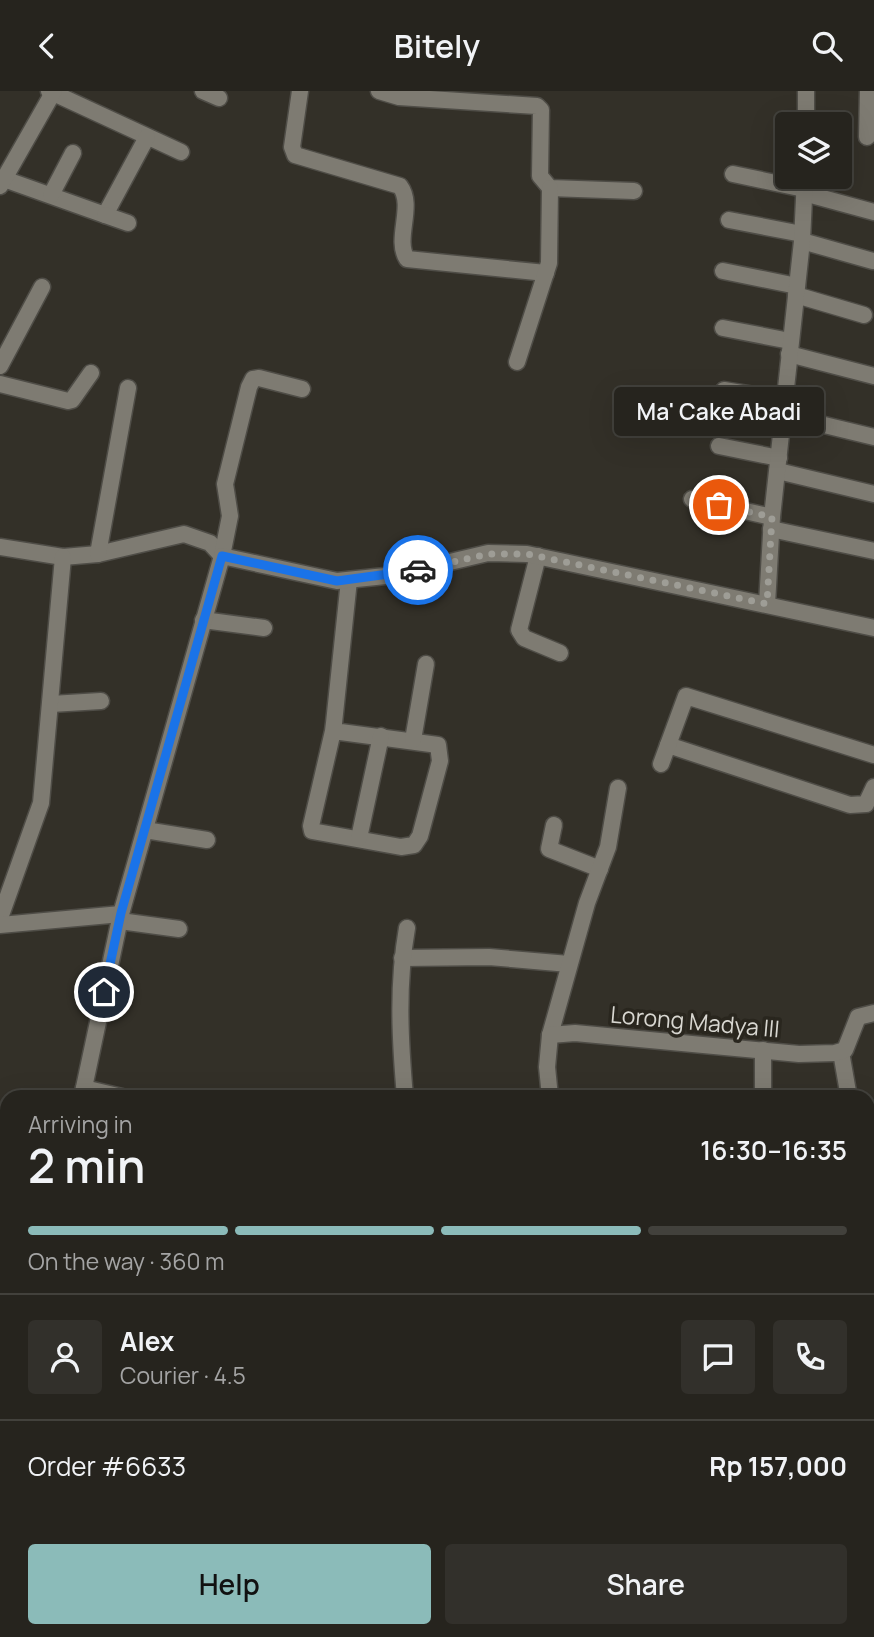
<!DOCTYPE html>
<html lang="en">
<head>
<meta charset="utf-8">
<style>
	:root { --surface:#26241e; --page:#32302b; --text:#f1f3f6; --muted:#a4a4a4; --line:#42413c; --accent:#8bbbb9 }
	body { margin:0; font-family:Manrope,sans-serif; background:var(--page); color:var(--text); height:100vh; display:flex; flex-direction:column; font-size:26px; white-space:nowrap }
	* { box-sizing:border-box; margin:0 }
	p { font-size:23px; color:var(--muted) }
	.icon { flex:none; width:38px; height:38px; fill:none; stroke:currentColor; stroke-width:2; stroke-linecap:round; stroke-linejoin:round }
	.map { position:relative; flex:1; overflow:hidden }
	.sheet { position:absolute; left:0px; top:999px; width:875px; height:548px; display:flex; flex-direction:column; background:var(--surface); border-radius:21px 21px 0 0; box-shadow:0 7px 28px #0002,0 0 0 2px var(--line) }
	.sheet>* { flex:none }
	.controls { position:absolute; left:775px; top:21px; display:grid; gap:14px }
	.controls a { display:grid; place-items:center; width:77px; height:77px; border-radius:7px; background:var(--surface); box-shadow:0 7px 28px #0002,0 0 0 2px var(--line); font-size:35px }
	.pin { position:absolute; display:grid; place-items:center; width:60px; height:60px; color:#fff; margin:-30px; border:4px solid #fff; border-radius:50%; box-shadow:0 2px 7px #0007 }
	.courier { position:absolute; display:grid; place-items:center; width:70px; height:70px; margin:-35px; border:5px solid #1a73e8; border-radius:50%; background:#fff; color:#222; box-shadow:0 2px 9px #0007 }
	.bubble { position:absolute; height:49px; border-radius:7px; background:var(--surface); box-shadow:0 7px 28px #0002,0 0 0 2px var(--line); font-size:23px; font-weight:600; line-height:49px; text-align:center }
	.head em { font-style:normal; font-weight:600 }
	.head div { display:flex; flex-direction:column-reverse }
	.head { display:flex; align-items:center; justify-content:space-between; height:119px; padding:0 28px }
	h1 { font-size:46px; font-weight:600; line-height:52px }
	.bar { display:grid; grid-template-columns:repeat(4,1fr); gap:10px 7px; align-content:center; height:84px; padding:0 28px }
	.bar i { height:9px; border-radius:5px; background:var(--line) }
	.bar .on { background:var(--accent) }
	.bar p { grid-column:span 4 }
	.line { display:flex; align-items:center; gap:18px; padding:0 28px; border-top:2px solid var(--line) }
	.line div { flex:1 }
	.round { display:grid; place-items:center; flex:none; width:74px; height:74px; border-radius:7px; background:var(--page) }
	.action { display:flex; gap:14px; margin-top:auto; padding:14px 28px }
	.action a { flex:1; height:80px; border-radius:7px; background:var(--accent); color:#111; font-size:28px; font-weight:600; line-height:80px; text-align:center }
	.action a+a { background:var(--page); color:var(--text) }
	header { display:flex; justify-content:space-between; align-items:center; height:91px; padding:0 28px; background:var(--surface); font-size:32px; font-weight:600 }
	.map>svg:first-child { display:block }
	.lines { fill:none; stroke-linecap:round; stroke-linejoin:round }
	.minor-casing { stroke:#4f4d47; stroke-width:19 }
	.minor { stroke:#7e7b72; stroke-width:16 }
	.done { stroke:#9e9d96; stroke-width:7; stroke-dasharray:0 12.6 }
	.route { stroke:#1a73e8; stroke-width:9 }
	.labels { text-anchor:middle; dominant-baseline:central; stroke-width:7; stroke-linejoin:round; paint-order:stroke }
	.street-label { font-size:23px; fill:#d8d7d1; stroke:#29261e }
</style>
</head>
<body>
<header><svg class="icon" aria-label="back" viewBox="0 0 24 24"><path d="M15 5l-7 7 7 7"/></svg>Bitely<svg class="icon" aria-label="search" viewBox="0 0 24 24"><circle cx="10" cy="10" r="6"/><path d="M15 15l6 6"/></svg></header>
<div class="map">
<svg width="874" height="1546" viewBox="0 0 874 1546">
	<rect width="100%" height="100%" fill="#333028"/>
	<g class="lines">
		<g class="minor-casing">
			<g id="minor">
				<polyline points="49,0 181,61"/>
				<polyline points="203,0 219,7"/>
				<path d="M300,0L292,56L295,64L400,95C415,115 394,148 407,168L546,182"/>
				<polyline points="379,0 399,6 537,15 541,19 540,85 550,97 634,100"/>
				<polyline points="806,33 806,0"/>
				<polyline points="867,46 868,0"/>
				<polyline points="733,83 804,98"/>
				<polyline points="4,88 105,124 147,46"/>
				<polyline points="0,95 54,0"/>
				<polyline points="804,102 874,121"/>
				<polyline points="51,104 73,62"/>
				<polyline points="105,124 128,132"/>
				<polyline points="729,129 802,143"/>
				<polyline points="802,150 873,170"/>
				<polyline points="723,180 797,195"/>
				<polyline points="796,204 864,224"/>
				<polyline points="723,237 790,250"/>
				<polyline points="789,263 874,285"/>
				<polyline points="517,271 549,172 550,97"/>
				<polyline points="0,275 42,196"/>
				<polyline points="0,293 68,310 72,309 91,282"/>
				<polyline points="724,299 784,309"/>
				<polyline points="783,324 874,346"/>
				<polyline points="719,355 779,367"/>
				<polyline points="778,380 874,403"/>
				<polyline points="692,408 772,426"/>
				<polyline points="771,438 874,460"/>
				<polyline points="0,456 63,466 98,463 184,443 210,452 222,465"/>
				<polyline points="98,463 128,297"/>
				<polyline points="222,465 230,425 225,393 249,296 253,288 259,287 302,298"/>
				<polyline points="538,465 519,539 524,547 560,562"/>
				<polyline points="767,513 772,426 802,150 805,86"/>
				<polyline points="203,529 264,537"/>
				<polyline points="51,613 101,610"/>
				<polyline points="333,640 438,654 440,670 420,745 414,754 401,756 312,740 311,735 333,640 334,632 349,489"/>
				<polyline points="413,649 426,573"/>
				<polyline points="668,654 850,714 866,713 874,696"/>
				<polyline points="661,673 686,605 874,664"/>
				<polyline points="554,734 549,758 600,778"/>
				<polyline points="145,739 207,749"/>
				<polyline points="359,747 381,645"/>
				<polyline points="0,827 41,712 63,466"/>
				<polyline points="120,830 179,838"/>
				<polyline points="0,834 121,823"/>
				<polyline points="402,867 489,866 569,873"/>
				<polyline points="550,944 587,812 608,756 618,697"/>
				<polyline points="841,961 848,1001"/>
				<polyline points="84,997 122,1006"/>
				<polyline points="82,1006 121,823 222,465 337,490 395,484 488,462 527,463 874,537"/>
				<path d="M405,1006C400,949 397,894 407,837"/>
				<polyline points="550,1006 547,976 550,944 575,942 799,963 835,962 845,959 858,926 874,922"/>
				<polyline points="763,1006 763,959"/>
				<polyline points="0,1202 7,1201"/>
				<polyline points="868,1213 874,1213"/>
				<polyline points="868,1326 874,1327"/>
				<polyline points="0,1373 7,1376"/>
				<polyline points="186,1540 196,1546"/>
				<polyline points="444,1540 451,1546"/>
				<polyline points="631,1540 657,1546"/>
				<polyline points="229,1546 233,1540"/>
				<polyline points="409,1546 415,1540"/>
				<polyline points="710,1546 711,1540"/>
			</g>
		</g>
		<use href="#minor" class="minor"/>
	</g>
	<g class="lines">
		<polyline class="done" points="418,479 488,463 527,463 767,513 772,426 719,414"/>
		<polyline class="route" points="104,901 121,822 222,465 337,490 418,479"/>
	</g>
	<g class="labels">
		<g class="street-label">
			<text transform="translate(695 930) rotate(5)">Lorong Madya III</text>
		</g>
	</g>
</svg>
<div class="controls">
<a><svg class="icon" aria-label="layers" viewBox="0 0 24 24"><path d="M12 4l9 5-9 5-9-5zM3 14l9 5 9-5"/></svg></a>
</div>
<div class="pin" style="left:719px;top:414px;background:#ea580c"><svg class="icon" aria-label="bag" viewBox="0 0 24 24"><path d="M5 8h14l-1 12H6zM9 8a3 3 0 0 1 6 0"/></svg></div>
<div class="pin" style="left:104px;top:901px;background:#1f2937"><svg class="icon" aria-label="home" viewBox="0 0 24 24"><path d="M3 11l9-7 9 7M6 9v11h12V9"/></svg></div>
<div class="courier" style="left:418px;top:479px"><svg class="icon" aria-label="car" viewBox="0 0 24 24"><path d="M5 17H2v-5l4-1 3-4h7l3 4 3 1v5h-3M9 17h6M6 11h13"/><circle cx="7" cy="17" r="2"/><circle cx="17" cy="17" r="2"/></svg></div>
<div class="bubble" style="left:614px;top:296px;width:210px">Ma' Cake Abadi</div>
<section class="sheet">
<div class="head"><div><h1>2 min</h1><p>Arriving in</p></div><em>16:30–16:35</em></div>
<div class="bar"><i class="on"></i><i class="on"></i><i class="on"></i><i></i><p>On the way · 360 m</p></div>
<div class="line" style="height:126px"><a class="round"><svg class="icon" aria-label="person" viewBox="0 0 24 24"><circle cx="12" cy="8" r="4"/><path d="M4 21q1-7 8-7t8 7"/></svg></a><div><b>Alex</b><p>Courier · 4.5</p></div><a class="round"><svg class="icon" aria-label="chat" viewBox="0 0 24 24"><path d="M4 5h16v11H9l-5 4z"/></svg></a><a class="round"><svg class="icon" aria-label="phone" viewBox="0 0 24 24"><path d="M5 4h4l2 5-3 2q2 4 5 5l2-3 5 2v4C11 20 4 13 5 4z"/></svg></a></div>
<div class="line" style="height:91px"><div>Order #6633</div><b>Rp 157,000</b></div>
<div class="action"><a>Help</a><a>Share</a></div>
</section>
</div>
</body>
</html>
